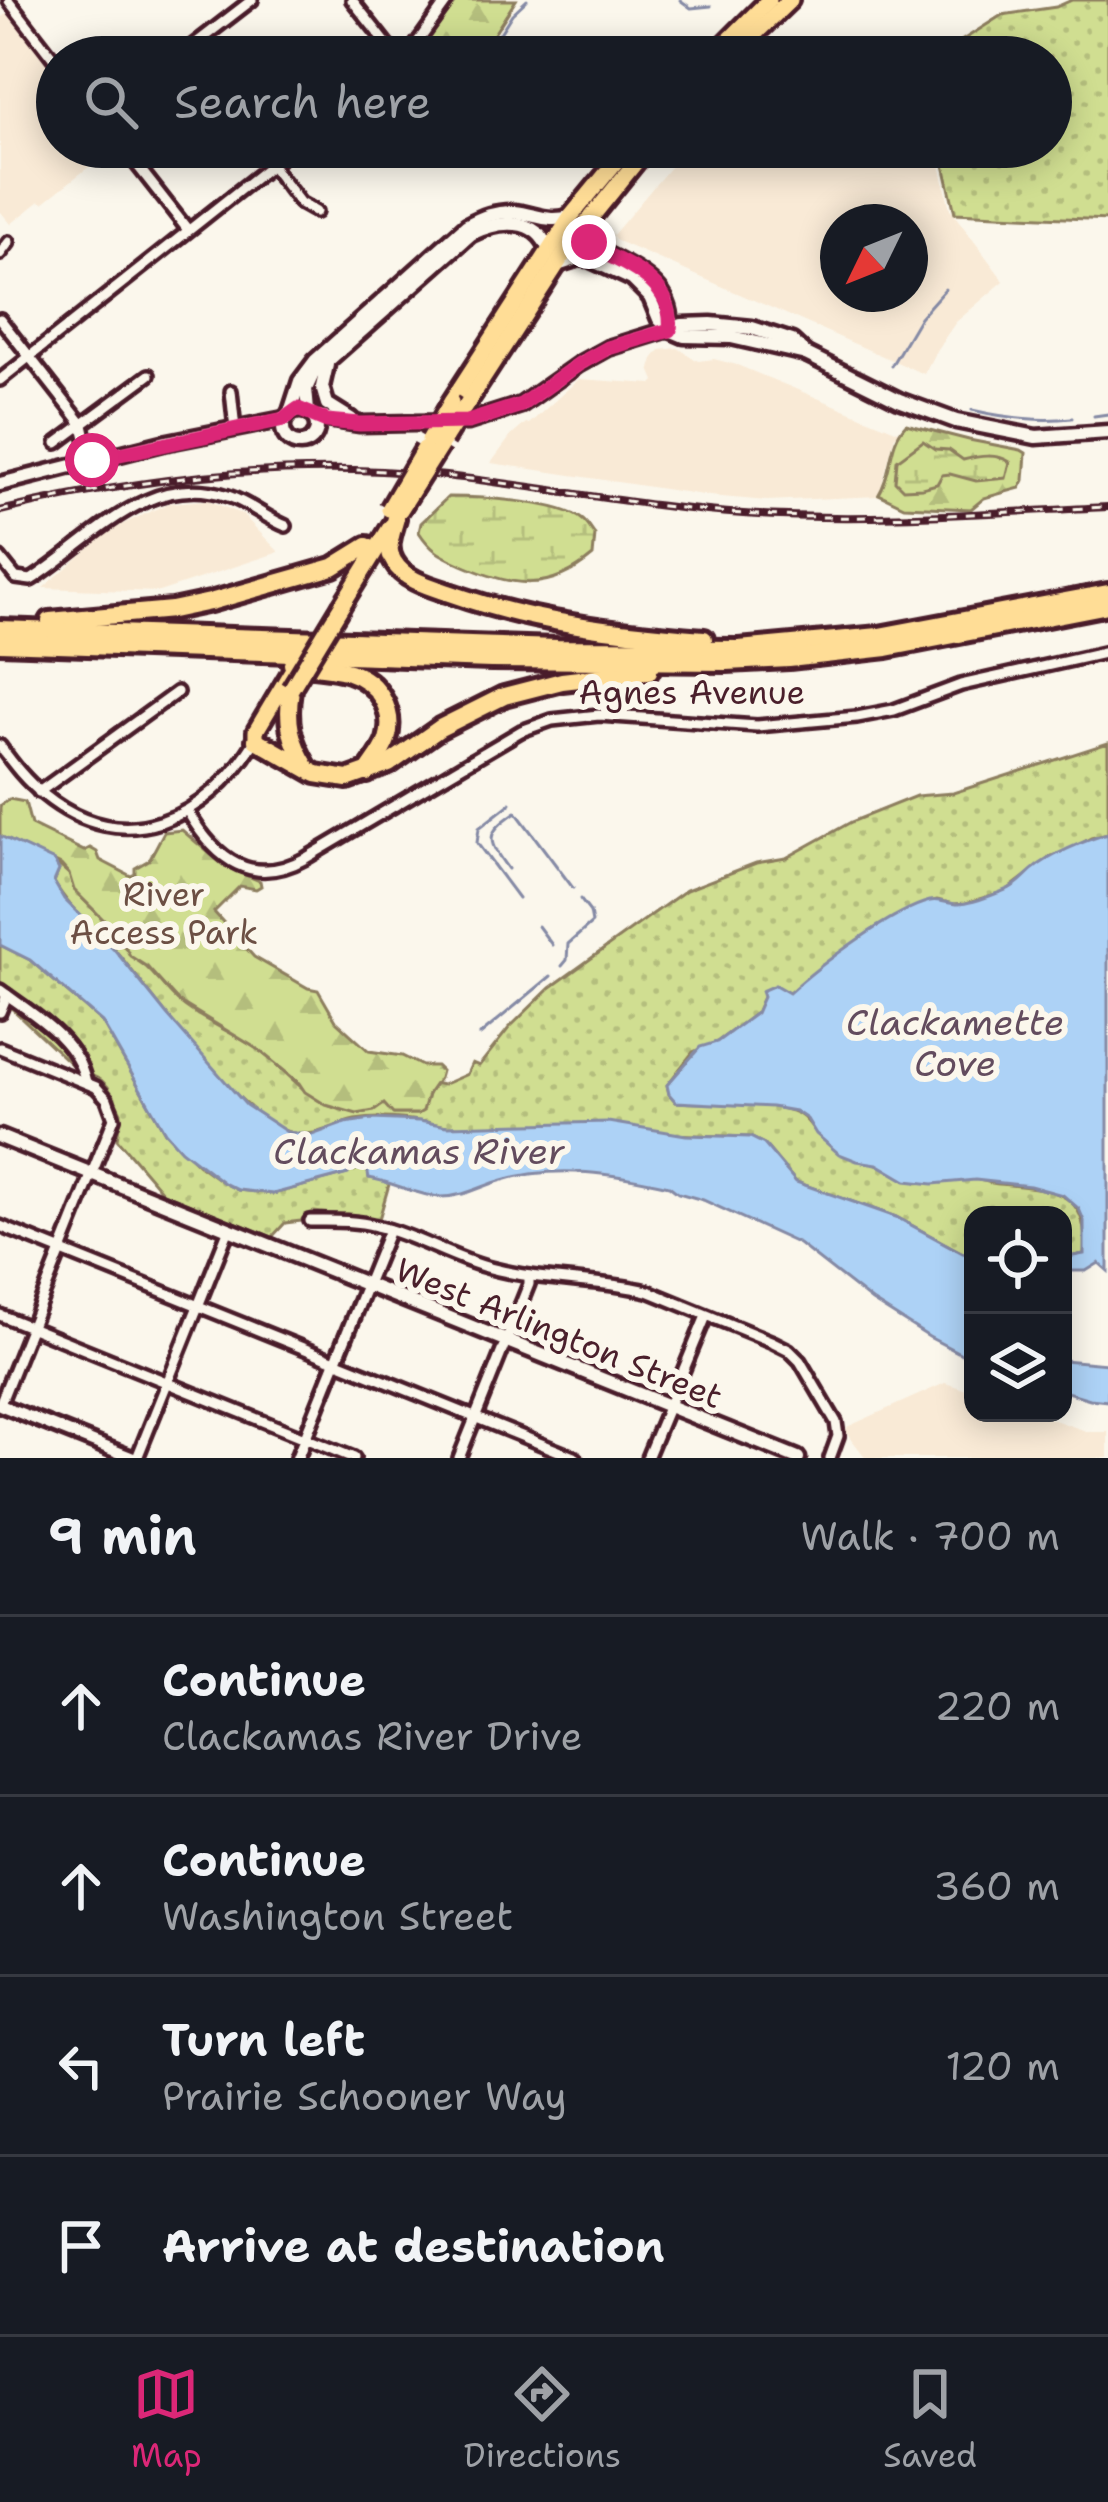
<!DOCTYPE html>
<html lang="en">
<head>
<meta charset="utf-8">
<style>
	body { margin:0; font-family:"Shantell Sans",sans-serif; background:#242831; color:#f1f3f6 }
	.controls { position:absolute; right:36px; bottom:36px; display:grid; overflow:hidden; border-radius:24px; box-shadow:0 6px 30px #0003 }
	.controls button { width:108px; height:108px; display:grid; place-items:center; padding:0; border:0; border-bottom:3px solid #363941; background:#171b24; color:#f1f3f6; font:60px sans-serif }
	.compass { position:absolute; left:820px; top:204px; width:108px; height:108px; border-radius:50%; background:#171b24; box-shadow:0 6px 30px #0003; rotate:227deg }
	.stop { position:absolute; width:36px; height:36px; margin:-27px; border:9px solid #db2777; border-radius:50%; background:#fff }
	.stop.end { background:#db2777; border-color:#fff; box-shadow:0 3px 12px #0008 }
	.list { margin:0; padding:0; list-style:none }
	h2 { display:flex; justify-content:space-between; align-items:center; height:156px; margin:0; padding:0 48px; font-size:51px }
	h2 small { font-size:39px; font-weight:400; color:#9ea1a6 }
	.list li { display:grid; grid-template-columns:78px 1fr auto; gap:36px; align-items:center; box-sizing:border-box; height:180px; padding:0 48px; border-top:3px solid #363941 }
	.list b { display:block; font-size:45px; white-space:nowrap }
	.list p { margin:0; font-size:39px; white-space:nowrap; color:#9ea1a6 }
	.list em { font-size:39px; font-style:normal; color:#9ea1a6 }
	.icon { flex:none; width:66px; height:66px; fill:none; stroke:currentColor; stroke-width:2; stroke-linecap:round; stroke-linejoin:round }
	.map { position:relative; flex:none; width:1108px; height:1458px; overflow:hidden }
	.search { position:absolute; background:#171b24; box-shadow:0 6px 30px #0003; left:36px; right:36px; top:36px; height:132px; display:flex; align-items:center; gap:30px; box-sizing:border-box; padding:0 42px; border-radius:66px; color:#9ea1a6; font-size:45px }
	.sheet { height:876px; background:#171b24 }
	nav { display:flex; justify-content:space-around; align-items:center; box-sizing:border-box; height:168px; border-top:3px solid #363941; background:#171b24; font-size:33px; color:#9ea1a6 }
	nav a { display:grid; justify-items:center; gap:6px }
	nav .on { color:#db2777 }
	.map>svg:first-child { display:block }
	.built { fill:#f9ead6; fill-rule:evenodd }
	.green { fill:url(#green-dots); stroke:#8d7e5e; stroke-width:3 }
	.forest { fill:url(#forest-firs); stroke:#8d7e5e; stroke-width:3 }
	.wetland { fill:url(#wetland-marsh); stroke:#8d7e5e; stroke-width:3 }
	.water { fill:#add2f6; stroke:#858aa5; stroke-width:3 }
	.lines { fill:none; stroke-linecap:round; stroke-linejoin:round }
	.stream { stroke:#858aa5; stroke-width:3 }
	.minor-casing { stroke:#4a1f2b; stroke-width:18 }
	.tertiary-casing { stroke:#4a1f2b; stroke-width:20 }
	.secondary-casing { stroke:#4a1f2b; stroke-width:21 }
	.trunk-casing { stroke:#4a1f2b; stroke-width:24 }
	.motorway-casing { stroke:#4a1f2b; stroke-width:26 }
	.minor { stroke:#fbf7ec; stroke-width:9 }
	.tertiary { stroke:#fbf7ec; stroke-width:10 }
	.secondary { stroke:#fbf7ec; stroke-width:12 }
	.trunk { stroke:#ffdd96; stroke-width:15 }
	.motorway { stroke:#ffdd96; stroke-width:16 }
	.rail-casing { stroke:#4a1f2b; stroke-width:8 }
	.rail { stroke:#fbf7ec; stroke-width:3; stroke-dasharray:9; stroke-linecap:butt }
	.trunk-bridge-casing { stroke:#4a1f2b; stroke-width:24; stroke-linecap:butt }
	.trunk-bridge { stroke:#ffdd96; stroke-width:15 }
	.route { stroke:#db2777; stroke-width:15 }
	.labels { text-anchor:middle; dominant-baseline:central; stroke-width:12; stroke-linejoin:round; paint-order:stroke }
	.street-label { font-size:33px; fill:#4a1f2b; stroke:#fbf7ec }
	.park-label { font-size:33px; fill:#6c4f44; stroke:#fbf7ec }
	.water-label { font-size:36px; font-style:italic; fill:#634c5e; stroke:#fbf7ec }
</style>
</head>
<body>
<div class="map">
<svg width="1108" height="1458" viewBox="0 0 1108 1458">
	<defs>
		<pattern id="green-dots" width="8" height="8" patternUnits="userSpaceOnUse" patternTransform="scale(3)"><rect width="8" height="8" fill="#d0de91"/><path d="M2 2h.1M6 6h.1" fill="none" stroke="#b4be7d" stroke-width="1.8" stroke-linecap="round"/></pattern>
		<pattern id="forest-firs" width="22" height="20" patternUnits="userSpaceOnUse" patternTransform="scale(3)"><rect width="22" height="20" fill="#d0de91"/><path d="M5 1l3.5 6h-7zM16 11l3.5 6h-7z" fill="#b4be7d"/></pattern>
		<pattern id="wetland-marsh" width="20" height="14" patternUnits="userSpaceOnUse" patternTransform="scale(3)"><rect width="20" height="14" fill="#d0de91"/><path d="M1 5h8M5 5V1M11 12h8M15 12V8" fill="none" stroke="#b4be7d"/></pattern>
	</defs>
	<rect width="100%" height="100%" fill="#fbf7ec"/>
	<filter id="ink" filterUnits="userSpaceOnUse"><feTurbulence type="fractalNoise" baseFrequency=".00833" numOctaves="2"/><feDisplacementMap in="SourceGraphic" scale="24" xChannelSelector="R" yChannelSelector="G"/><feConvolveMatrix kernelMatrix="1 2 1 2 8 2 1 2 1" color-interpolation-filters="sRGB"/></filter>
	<g filter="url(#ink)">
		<!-- built -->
		<g class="built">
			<polygon points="6,14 11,16 57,74 57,147 114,147 43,203 40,201 11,224 0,211 0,23 1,18"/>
			<path d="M687,147H936L950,209L1004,281L956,322L937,349L924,374L615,240L613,235ZM910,222V294H838V222Z"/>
			<polygon points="678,348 698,361 714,359 737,365 903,433 902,436 895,435 879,496 767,501 710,496 491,463 511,436 526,423 529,424 579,379 652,384 655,381 650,369 653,359 660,350"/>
			<polygon points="208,500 243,515 279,552 159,592 43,588 110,530 169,503"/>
			<polygon points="945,1383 973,1392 973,1413 1034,1413 1089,1432 1108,1432 1108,1458 866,1458 846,1432 847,1427"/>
		</g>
		<!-- green -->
		<g class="green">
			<polygon points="1072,0 1108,0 1108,220 955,213 940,147 1051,147 1051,57 936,57 1002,15 1056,7"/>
			<path d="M1108,743V834L1091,838L1062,854L1052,856L1006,891L966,903L954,904L937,900L925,903L877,927L789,993L763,997L756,1013L717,1042L693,1052L667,1085L669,1094L676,1102C713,1105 755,1100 792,1111C809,1116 812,1133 827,1142C845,1154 868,1160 889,1169C909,1190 945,1181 970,1179C979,1179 989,1183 999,1184C1050,1189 1091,1189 1084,1254L1063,1258V1215H973V1256L963,1253L896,1217L796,1182L764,1144L750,1137L447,1126C417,1120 385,1115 355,1120C333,1124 317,1138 293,1133C241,1122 152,993 115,950C94,927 69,909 54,882L59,870L54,861L69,874L79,895L108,924C116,939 130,954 144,965C156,975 165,989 176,999C199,1020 232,1031 257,1049C282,1066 303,1095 330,1106C357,1116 359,1111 385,1104L394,1114H418L434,1083L442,1085L467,1074L472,1063L479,1066L509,1028L550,988L686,890L756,863L786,858L851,822L916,796L953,793Z"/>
			<polygon points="0,945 30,960 102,1022 165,1132 199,1165 224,1183 238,1190 273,1194 347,1174 348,1170 368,1168 369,1178 390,1181 379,1219 314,1212 305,1215 301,1221 285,1223 272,1237 163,1193 117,1139 121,1112 108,1087 101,1080 74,1067 8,1005 0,1001"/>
		</g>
		<!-- forest -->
		<g class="forest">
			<polygon points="454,0 516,0 479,57 414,57"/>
			<path d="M906,424L969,440L1021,450L1026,453L1024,480L1020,488L984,498L971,509L904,506L879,494C893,471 888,443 906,424Z"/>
			<polygon points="9,799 25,802 31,825 84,851 90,848 97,852 100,860 131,876 135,874 135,868 149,860 164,832 182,830 224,866 260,881 261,886 256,889 240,886 214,912 254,957 308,988 318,990 336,1021 369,1051 402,1056 422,1066 436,1066 441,1071 439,1078 428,1094 423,1111 418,1114 393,1114 384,1104 374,1111 357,1114 326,1105 305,1092 299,1083 259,1050 178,1001 147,967 130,956 123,942 112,934 108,924 74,890 69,874 61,865 0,836 0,806"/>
		</g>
		<!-- wetland -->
		<g class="wetland">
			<path d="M923,441L935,449L949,450L963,460C979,456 996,453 1010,462L1006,478L976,481L950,474L942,475L937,484L922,488L903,489L895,481L897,460Z"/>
			<path d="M448,497C477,497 561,501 583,520C588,524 591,530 595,535L593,556C549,593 512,587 462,565C441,555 432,552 419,532L421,523Z"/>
		</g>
		<!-- water -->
		<g class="water">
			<path d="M1108,834V1271L1099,1263L1086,1271H1063V1258L1084,1254V1221L1079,1209L1063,1195L1030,1186L975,1180L933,1184L906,1181L877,1164L857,1161L839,1154L816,1134L807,1119L795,1111L772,1107L676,1102L669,1094L667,1085L700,1047L717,1042L756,1013L763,997L761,991L775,985L789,993C818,966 893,910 930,901C940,899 948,904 958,904C972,904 990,896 1003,891C1016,887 1023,878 1032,870C1048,856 1087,839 1108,834Z"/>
			<path d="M0,836L54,861L59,870L54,882L64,899L114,949L167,1015L246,1105L287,1132L312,1135L345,1123L372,1119L419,1121L447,1126L608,1122L686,1135L750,1137L764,1144L796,1182L896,1217L963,1253L973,1256V1360L929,1337L872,1301L799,1244L703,1200L678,1193L669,1186C615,1174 558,1164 503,1180C481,1186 465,1197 441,1197C417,1196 393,1182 369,1178L367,1168L348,1170V1174L273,1194L238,1190L224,1183L181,1150L165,1132L102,1022L30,960L0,945Z"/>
			<polygon points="1063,1360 1108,1364 1108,1401 1090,1399 1063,1391"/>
		</g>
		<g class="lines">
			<!-- stream -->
			<g class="stream">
				<polyline points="680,0 691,8 711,6"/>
				<path d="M793,43C813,51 831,56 852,46"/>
				<polyline points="485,57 512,14 527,0"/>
				<polyline points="891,366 920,317 945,289"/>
				<path d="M972,410C1006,418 1037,422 1072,418"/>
				<polyline points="1094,416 1108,414"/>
				<polyline points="511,803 479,828 477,843 518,898"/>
				<path d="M508,869C487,840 484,834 516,812L573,888"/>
				<polyline points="538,926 552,945"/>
				<polyline points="562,966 567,960 568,944 592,923 590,912 580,899"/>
				<polyline points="480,1035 551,976"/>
			</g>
			<defs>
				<g id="minor">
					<polyline points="352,0 397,57"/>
					<polyline points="9,1 57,63"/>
					<polyline points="178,57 252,0"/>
					<polyline points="407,57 448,0"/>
					<polyline points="123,147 188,230"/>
					<polyline points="271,165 300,203 316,212"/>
					<polyline points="0,254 9,242"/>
					<polyline points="0,319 83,425 91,460"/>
					<polyline points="0,380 294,147"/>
					<polyline points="231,391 235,429"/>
					<polyline points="57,443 149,375"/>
					<path d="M0,558L16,578L31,580C91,542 148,469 228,496C249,503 266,518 286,526"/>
					<path d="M0,746C13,764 26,781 44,795C124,860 207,819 255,741"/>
					<polyline points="39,792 177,692"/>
					<path d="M188,812C216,860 252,888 306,858L521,731L552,720L599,715L757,726L857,717L894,710L961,685L1108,652"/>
					<path d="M0,990C34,1015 76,1038 86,1082"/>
					<polyline points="0,1012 7,995"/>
					<polyline points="0,1048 96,1087 107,1099 114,1118 0,1404"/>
					<path d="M310,1221C332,1221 355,1220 376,1226C415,1235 451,1258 490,1268C542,1282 596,1279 648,1291L773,1342L789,1350L800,1361L836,1422L838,1436L830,1458"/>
					<polyline points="0,1226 576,1458"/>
					<polyline points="367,1284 389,1230"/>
					<polyline points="0,1315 354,1458"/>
					<polyline points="137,1458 229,1229"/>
					<polyline points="459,1458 529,1284 529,1276"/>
					<polyline points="647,1458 706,1316"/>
				</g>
				<g id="tertiary">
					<polyline points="0,1405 133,1458"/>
					<polyline points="297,1458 367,1284"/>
				</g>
				<g id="secondary">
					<path d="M585,224L590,245C624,267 676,280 670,330"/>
					<polyline points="557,265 579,258 589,259 632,279 650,297 659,319 670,330 684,336 731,337 806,354"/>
					<polyline points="327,365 322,387 327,404 351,419"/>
					<circle cx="300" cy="427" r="17"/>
					<path d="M308,411L306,389L313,374L471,234C499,220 537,216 549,251"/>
					<path d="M290,412L300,381L315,361L467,225C482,217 496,211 514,212C535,214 550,224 571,216"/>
					<polyline points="315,417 360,424 468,422 521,405 579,364 608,348 682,325 711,324 752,328 792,341 806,354 899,400 956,421 1036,437 1108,432"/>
					<polyline points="0,484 163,443 284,419"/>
					<polyline points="0,1137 798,1458"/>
				</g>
				<g id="trunk">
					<polyline points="712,57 769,0"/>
					<polyline points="731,57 790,0"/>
					<polyline points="451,402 572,215 628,147"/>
					<polyline points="468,402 573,240 648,147"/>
					<polyline points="342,605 391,526"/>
					<polyline points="256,740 256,731 291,672"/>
				</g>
				<g id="motorway">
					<path d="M396,518C392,533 385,548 394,562C404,580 431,587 449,593C533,623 616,632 704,639"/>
					<polyline points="50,621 172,610 210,602 333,567 367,546"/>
					<polyline points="0,629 557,648 739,649 879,636 1108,593"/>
					<polyline points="0,643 491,660 727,662 789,659 887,648 1108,605"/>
					<path d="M292,664C311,666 331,667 349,672C378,681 396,711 387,740C383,752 374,762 367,773"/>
					<path d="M291,689C286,721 290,740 307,768"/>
					<polyline points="256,740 316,774 347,779 389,764 440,728 504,696 562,681 649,671"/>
				</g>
			</defs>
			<!-- minor casing -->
			<use href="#minor" class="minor-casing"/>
			<!-- tertiary casing -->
			<use href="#tertiary" class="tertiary-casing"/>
			<!-- secondary casing -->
			<use href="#secondary" class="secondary-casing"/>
			<!-- trunk casing -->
			<use href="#trunk" class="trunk-casing"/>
			<!-- motorway casing -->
			<use href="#motorway" class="motorway-casing"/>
			<!-- minor -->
			<use href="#minor" class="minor"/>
			<!-- tertiary -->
			<use href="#tertiary" class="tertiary"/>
			<!-- secondary -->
			<use href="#secondary" class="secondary"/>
			<!-- trunk -->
			<use href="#trunk" class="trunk"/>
			<!-- motorway -->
			<use href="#motorway" class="motorway"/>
			<defs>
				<path id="rail" d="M0,511C143,477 288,460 435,475C538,485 640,507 743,514C865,522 986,513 1108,507"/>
			</defs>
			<!-- rail casing -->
			<use href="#rail" class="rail-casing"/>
			<!-- rail -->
			<use href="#rail" class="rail"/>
			<defs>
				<g id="trunk-bridge">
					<polyline points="429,440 451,402"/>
					<polyline points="444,440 468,402"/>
					<polyline points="389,509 424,449"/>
					<polyline points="400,510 441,445"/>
					<polyline points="291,689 342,605"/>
				</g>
			</defs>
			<!-- trunk-bridge casing -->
			<use href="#trunk-bridge" class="trunk-bridge-casing"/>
			<!-- trunk-bridge -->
			<use href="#trunk-bridge" class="trunk-bridge"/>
		</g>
	</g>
	<g class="lines" filter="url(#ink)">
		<!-- route -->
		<path class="route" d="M92,460L284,419L298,409L327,421L360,424L468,422L521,405L579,364L608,348L670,330C675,283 629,266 594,248L589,242"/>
	</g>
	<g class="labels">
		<!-- street labels -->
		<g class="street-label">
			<text x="692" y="692">Agnes Avenue</text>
			<text transform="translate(559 1333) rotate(22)">West Arlington Street</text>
		</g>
		<!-- park labels -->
		<g class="park-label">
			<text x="164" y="894">River<tspan x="164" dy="38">Access Park</tspan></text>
		</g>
		<!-- water labels -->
		<g class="water-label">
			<text x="955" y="1022">Clackamette<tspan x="955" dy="41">Cove</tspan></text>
			<text x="419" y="1151">Clackamas River</text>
		</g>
	</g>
</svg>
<div class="controls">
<button><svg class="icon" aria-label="locate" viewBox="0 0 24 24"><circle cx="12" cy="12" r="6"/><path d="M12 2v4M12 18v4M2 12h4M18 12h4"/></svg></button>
<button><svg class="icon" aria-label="layers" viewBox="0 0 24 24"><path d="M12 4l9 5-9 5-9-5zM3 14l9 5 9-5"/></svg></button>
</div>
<svg class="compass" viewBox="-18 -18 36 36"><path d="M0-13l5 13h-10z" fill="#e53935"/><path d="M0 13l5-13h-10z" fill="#9ea1a6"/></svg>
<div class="stop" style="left:92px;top:460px"></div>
<div class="stop end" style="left:589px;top:242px"></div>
<div class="search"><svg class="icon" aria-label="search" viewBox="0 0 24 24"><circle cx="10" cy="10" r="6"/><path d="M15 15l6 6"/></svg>Search here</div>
</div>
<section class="sheet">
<h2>9 min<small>Walk · 700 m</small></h2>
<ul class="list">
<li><svg class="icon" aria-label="ahead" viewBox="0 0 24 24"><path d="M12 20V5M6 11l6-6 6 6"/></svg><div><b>Continue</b><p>Clackamas River Drive</p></div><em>220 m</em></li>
<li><svg class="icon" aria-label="ahead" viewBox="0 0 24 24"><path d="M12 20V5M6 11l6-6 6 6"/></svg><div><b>Continue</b><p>Washington Street</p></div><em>360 m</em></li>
<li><svg class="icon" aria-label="left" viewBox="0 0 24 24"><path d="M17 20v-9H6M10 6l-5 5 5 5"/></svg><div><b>Turn left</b><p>Prairie Schooner Way</p></div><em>120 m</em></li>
<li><svg class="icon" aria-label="arrive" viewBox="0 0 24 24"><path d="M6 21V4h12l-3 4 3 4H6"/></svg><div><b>Arrive at destination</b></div></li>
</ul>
</section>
<nav>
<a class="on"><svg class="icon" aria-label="map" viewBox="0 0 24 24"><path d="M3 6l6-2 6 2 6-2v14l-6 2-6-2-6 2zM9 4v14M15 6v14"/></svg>Map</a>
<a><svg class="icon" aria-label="directions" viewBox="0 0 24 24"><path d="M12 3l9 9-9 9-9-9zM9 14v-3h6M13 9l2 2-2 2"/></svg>Directions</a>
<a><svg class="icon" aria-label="saved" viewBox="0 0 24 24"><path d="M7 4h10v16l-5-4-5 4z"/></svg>Saved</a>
</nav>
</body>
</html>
